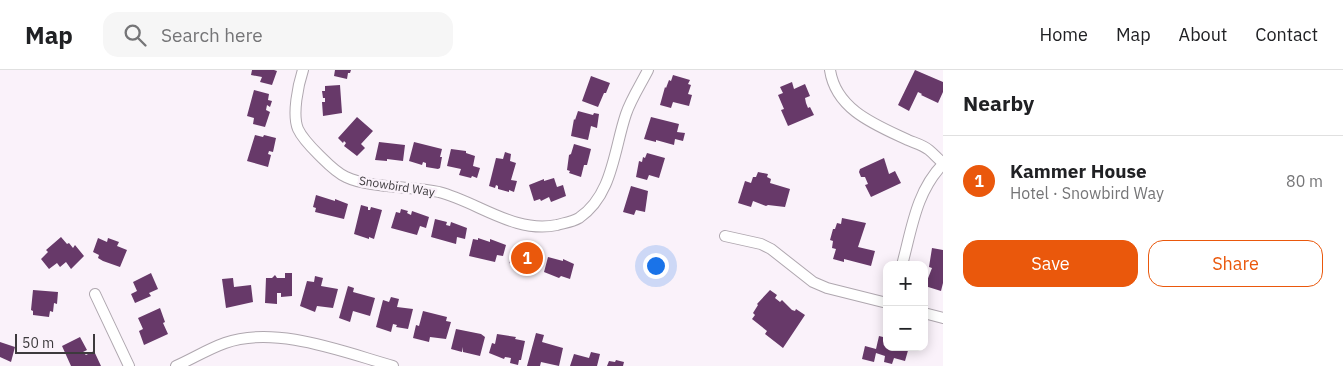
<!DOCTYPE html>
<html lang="en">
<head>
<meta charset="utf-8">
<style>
	body { margin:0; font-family:"IBM Plex Sans",sans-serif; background:#f6f6f6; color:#202124 }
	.controls { position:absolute; right:15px; bottom:15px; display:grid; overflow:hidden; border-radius:10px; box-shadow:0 2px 12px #0003 }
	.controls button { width:45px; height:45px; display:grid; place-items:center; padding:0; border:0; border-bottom:1px solid #e0e0e0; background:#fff; color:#202124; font:25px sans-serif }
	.scale { position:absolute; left:15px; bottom:12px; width:80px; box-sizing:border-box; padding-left:5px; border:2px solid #3d3a3d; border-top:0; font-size:14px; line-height:18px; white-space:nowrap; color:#3d3a3d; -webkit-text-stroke:4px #faf2fa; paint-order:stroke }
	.you { position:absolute; left:655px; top:195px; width:18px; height:18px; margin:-12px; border:4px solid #fff; border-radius:50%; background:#1a73e8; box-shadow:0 0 0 8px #1a73e833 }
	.badge { display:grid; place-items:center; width:32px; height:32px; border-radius:50%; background:#ea580c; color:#fff; font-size:16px; font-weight:700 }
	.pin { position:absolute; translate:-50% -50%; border:2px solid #fff; box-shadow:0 1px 5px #0006 }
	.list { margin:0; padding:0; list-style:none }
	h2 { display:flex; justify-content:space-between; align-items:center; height:65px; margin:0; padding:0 20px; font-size:21px }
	h2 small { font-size:16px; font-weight:400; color:#757577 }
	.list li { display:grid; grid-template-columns:32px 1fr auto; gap:15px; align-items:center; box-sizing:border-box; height:90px; padding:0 20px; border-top:1px solid #e0e0e0 }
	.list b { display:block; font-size:19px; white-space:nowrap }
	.list p { margin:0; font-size:16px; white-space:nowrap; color:#757577 }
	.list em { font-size:16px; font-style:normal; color:#757577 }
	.actions { display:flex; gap:10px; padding:15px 20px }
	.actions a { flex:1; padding:11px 0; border:1px solid #ea580c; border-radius:15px; text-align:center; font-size:18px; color:#ea580c }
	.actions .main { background:#ea580c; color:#fff }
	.icon { flex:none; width:28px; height:28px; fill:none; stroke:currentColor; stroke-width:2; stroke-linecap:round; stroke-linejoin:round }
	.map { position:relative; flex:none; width:943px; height:296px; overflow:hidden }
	header { display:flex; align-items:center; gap:30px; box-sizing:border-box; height:70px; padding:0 25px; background:#fff; border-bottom:1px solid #e0e0e0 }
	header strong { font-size:24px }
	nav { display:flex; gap:28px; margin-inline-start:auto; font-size:18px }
	.search { width:350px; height:45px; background:#f6f6f6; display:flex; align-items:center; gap:12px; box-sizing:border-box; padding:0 18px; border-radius:15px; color:#757577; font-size:19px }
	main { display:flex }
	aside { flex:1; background:#fff }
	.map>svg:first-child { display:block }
	.building { fill:#673969 }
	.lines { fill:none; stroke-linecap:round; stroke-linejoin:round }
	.street-casing { stroke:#afa7af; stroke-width:12 }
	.street { stroke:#fff; stroke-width:10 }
	.labels { text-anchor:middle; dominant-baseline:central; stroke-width:5; stroke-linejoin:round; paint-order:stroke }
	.street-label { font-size:12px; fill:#3d3a3d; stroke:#faf2fa }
</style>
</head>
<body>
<header>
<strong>Map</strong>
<div class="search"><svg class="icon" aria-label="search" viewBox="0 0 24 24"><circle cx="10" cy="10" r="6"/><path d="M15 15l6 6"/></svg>Search here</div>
<nav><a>Home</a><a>Map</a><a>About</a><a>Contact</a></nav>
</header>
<main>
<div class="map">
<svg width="943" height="296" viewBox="0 0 943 296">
	<rect width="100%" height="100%" fill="#faf2fa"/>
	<!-- building -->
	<g class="building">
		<polygon points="252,0 274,0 277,1 272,15 260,12 262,7 251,5"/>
		<polygon points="335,0 351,0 350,3 348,3 347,9 334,6"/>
		<polygon points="915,0 943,12 943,22 938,33 921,25 922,24 918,22 909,41 898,35"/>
		<polygon points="673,5 690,10 688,14 691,15 688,24 692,25 689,36 673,32 671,38 660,35 665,17 666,18 669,10 671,11"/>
		<polygon points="591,6 610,13 606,23 604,23 598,37 582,31"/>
		<polygon points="792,12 794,19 805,14 810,26 805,28 806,33 808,38 810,37 814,45 788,56 781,40 784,39 778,25 783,23 780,17"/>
		<polygon points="340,15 342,43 323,46 322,32 325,32 325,28 323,28 322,21 325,21 325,16"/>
		<polygon points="254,20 269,24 268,30 272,31 270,37 267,35 266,40 270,42 265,57 253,54 254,48 247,46"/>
		<polygon points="578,41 593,45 594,43 599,44 597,58 591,56 588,70 571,66 574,49 575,50"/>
		<polygon points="357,47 373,61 361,74 365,78 357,86 344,76 346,73 344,71 343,73 338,68"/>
		<polygon points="651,47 679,54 677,62 685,63 683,71 675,69 674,75 656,70 656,72 644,69"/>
		<polygon points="255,65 263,67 264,65 276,68 273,82 269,81 268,84 271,85 268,97 247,91"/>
		<polygon points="379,72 405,75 403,91 387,89 387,91 375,90"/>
		<polygon points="414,72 442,79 440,87 442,87 440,98 438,99 426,97 426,93 423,92 422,95 409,91"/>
		<polygon points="574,74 591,79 587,95 584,95 581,107 569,103 570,101 567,100 569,85 571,84"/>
		<polygon points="451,79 466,81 466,83 475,86 473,96 480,98 477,108 472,106 471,108 459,105 461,99 447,96"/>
		<polygon points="505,82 511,84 510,91 516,93 511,110 517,111 514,122 509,120 509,122 498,119 498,116 496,115 495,118 489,116 496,88 503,89"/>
		<polygon points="647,83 665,88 659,108 649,105 647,110 636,107 639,91 642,92 643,87 645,88"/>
		<polygon points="884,88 889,104 895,101 901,113 871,127 865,115 868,114 865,107 861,107 859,102 860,99"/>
		<polygon points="758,102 768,104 767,107 771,109 770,113 790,119 785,137 768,135 766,136 753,131 751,137 738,133 745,111 751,113 753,107 756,107"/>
		<polygon points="554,108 557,117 563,115 566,126 551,132 549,127 541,131 540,129 534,131 529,115 544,109 544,111"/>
		<polygon points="631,116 648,121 645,142 636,140 634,145 623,142"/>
		<polygon points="316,125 335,131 335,129 348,134 344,149 315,142 316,138 313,137"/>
		<polygon points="361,135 368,137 368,140 370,140 371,137 382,140 374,169 369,167 369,169 354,164"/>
		<polygon points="401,139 408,141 407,143 411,145 412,141 429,147 426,158 420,156 417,165 391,158 396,142 400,143"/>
		<polygon points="842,148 866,153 858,177 875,181 871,196 844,189 844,192 833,189 836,179 832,178 833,171 830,170 833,159 835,159 837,153 841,154"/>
		<polygon points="435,149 447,152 446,155 450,156 451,152 467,158 465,169 457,167 456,174 431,167"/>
		<polygon points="61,167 67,174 69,173 73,178 75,175 84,186 71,199 66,192 60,197 57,193 49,199 41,189 48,182 46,180"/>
		<polygon points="98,168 107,172 108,168 119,172 117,176 127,180 120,197 103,191 98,188 99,185 93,182"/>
		<polygon points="478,168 490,172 490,169 506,175 503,186 497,185 495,192 469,186 473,169 478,170"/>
		<polygon points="513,177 540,182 535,200 509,193"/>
		<polygon points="932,178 943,180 943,213 941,221 925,216 932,198 929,197"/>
		<polygon points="548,187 563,191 563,189 574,194 570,209 561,206 559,208 544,202"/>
		<polygon points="151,203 158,219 149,223 151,226 135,233 131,224 137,221 133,212"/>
		<polygon points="285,203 292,203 292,226 281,227 281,223 277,223 277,234 265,233 266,208 272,208 275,205 277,208 285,208"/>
		<polygon points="315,206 323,208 321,216 338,219 333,238 317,236 315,242 300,236 307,211 314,212"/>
		<polygon points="233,208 234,217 251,215 253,232 226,238 222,209"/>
		<polygon points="348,216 354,218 353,222 375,228 370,246 353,241 350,252 339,248"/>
		<polygon points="33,220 58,222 57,234 54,233 53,242 50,241 49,247 33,245 33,241 31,240"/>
		<polygon points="770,220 777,225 775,228 780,232 782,230 792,240 795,241 796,239 805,245 783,278 765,264 767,261 752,249 755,245 753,243 758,235 757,234"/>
		<polygon points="391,227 399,229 397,237 413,239 408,259 396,257 397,255 393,254 391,262 376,257 383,230 389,232"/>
		<polygon points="160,238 165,252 163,253 168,264 144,275 139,261 143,259 138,248"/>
		<polygon points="423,241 447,247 446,251 451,252 446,269 430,267 429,272 413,268 416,255 419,256"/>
		<polygon points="456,259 481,264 485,267 480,286 463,282 463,277 462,282 451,279"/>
		<polygon points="536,263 544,265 542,272 563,278 559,296 541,292 540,296 527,296"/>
		<polygon points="497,264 516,267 515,269 525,271 521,290 519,290 518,295 510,293 511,288 505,287 504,289 489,283 492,273 495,274"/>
		<polygon points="879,266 887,268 887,277 909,277 905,291 894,288 892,294 884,292 885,286 876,283 874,292 862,289 865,276 876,279"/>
		<polygon points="80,267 87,280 83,282 86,285 94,281 101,296 71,296 62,276"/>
		<polygon points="0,272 15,277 11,292 0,287"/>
		<polygon points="591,282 600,284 597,296 570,296 574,284 589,288"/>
		<polygon points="616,290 624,292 623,296 607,296 609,291 615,292"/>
	</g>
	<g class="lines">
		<defs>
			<g id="street">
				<path d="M303,0C298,15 292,45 298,59C303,70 314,80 322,88C329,95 337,103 346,107C369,118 411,116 439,122C478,132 515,164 557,155C564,153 572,152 579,148C613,125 614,79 626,44C631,29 641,14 648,0"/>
				<path d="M830,0C836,40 876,55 908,70C915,73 923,75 929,80C934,84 938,89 943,93"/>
				<polyline points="725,166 761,174 771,179 813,212 827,218 887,233"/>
				<path d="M902,195C912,158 916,122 943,94"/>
				<polyline points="95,224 129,296"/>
				<polyline points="924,243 943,248"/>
				<path d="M176,296C192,289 208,279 225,273C276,255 343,282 393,296"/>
			</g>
		</defs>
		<!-- street casing -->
		<use href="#street" class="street-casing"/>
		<!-- street -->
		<use href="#street" class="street"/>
	</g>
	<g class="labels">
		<!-- street labels -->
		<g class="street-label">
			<text transform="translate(397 116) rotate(9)">Snowbird Way</text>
		</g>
	</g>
</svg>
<div class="controls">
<button>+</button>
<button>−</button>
</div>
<div class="scale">50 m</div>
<div class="you"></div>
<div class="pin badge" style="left:527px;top:188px">1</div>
</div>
<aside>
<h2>Nearby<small></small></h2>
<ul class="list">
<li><span class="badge">1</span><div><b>Kammer House</b><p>Hotel · Snowbird Way</p></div><em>80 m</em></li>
</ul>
<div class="actions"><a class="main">Save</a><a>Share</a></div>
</aside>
</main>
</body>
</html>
